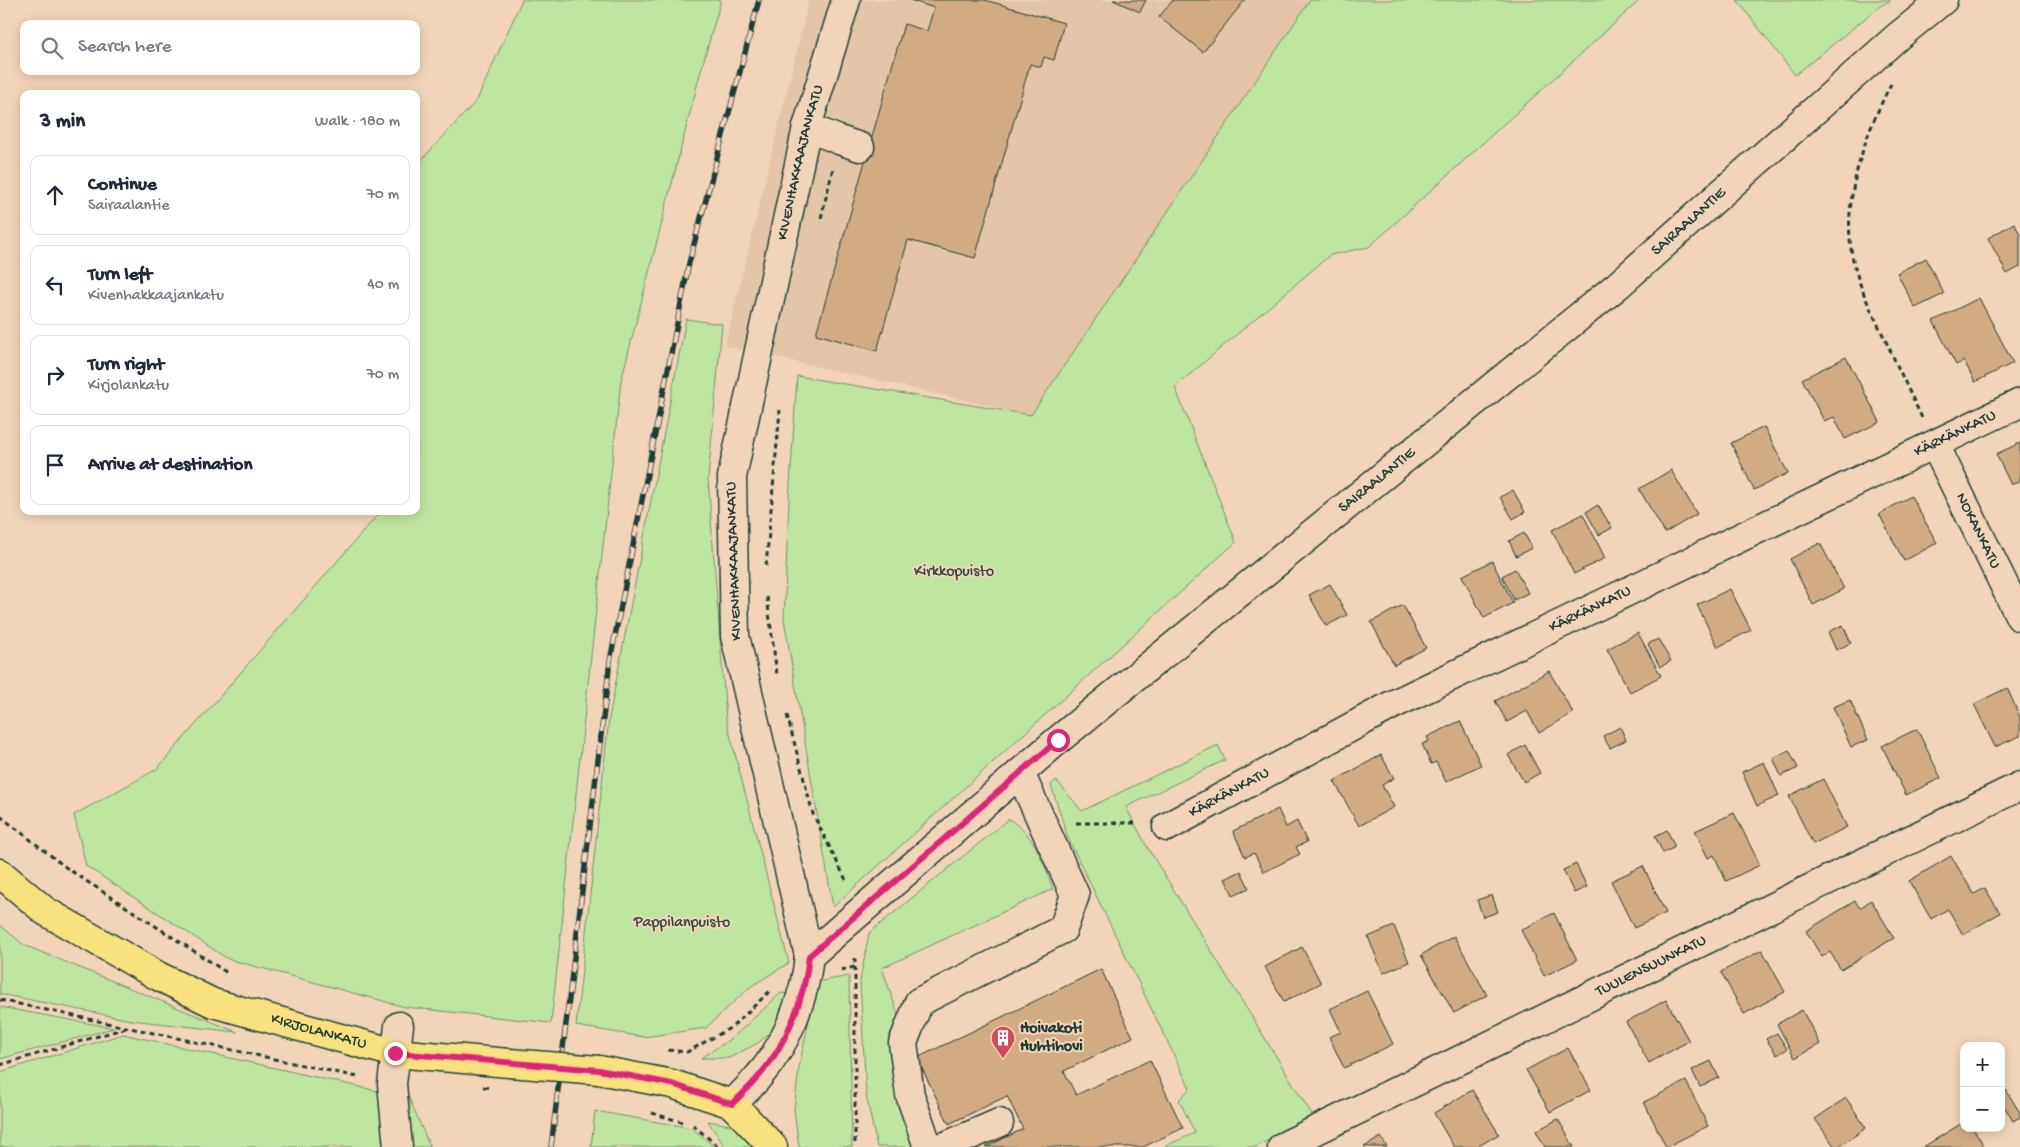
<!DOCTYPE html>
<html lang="en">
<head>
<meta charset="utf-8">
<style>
	body { margin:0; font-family:"Gochi Hand",sans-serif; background:#f6f6f7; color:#1f2937 }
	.controls { position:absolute; right:15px; bottom:15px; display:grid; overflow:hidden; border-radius:10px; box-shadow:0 2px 12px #0003 }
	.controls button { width:45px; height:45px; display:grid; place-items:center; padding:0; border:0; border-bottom:1px solid #e0e1e3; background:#fff; color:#1f2937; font:25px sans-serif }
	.stop { position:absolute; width:15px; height:15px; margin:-11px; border:4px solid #db2777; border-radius:50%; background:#fff }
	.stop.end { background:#db2777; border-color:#fff; box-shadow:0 1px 5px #0008 }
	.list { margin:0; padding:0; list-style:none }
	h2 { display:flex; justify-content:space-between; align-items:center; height:65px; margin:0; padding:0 20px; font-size:21px }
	h2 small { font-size:16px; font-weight:400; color:#747a83 }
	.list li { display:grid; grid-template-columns:32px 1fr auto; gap:15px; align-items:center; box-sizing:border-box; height:80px; margin:0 10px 10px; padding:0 10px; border:1px solid #e0e1e3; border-radius:10px }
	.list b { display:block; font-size:19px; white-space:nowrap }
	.list p { margin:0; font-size:16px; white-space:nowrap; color:#747a83 }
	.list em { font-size:16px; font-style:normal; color:#747a83 }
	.icon { flex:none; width:28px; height:28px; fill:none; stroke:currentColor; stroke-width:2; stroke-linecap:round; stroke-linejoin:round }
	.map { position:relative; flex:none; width:2020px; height:1147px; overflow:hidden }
	.search { position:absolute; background:#fff; box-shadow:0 2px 12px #0003; left:20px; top:20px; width:400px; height:55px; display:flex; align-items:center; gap:12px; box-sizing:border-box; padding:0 18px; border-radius:10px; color:#747a83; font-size:19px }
	.panel { position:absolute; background:#fff; box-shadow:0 2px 12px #0003; left:20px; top:90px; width:400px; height:425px; border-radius:10px }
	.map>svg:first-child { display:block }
	.built { fill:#e4c5a7 }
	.green { fill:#bfe6a1; stroke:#6f926a }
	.building { fill:#d2ab83; stroke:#1f3d34 }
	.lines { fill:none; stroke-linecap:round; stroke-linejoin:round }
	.minor-casing { stroke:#1f3d34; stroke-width:31 }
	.major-casing { stroke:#1f3d34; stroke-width:31 }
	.path { stroke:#1f3d34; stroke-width:3; stroke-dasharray:5 4; stroke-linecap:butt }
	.minor { stroke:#f2d5b9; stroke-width:28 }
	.major { stroke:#fae180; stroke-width:28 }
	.rail-casing { stroke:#1f3d34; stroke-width:5.5 }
	.rail { stroke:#f2d5b9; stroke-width:4; stroke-dasharray:11; stroke-linecap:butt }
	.major-bridge-casing { stroke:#1f3d34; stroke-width:31; stroke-linecap:butt }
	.path-bridge { stroke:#1f3d34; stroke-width:3; stroke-dasharray:5 4; stroke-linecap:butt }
	.major-bridge { stroke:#fae180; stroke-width:28 }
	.route { stroke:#db2777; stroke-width:6 }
	.labels { text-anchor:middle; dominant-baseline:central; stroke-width:4; stroke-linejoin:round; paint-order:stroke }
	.street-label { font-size:16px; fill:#1f3d34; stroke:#f2d5b9 }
	.park-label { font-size:16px; fill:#2f4e3f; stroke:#f2d5b9 }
	.poi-label { font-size:16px; font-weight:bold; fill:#1f3d34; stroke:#f2d5b9; text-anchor:start }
</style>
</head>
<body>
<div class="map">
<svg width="2020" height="1147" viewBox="0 0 2020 1147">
	<rect width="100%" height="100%" fill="#f2d5b9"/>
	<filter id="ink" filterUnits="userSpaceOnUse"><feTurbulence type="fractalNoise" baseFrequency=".02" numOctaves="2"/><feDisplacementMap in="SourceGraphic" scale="10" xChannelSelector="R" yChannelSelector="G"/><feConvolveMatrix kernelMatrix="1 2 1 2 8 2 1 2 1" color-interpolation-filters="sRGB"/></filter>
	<g filter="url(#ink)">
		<!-- built -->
		<polygon class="built" points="809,0 1310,0 1031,415 725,346"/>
		<!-- green -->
		<g class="green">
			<polygon points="522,0 721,0 700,74 621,381 551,1023 405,1007 228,959 86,866 74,815 157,769 381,511 416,511 416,166 477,100"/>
			<polygon points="1310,0 1640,0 1369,247 1330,255 1175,387 1236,542 833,907 784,619 789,500 797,376 1031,415"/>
			<polygon points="1737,0 1891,0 1880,6 1795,75"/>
			<polygon points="686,319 722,324 708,479 726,719 789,963 750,987 706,1028 644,1037 576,1026 609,718"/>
			<polygon points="1218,745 1225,760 1126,807 1146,845 1314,1118 1255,1147 1163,1147 1195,1133 1179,1100 1190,1088 1068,838 1051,785 1056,780 1082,811"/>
			<path d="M1009,819C1037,838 1042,859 1053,889L882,968L902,1026L924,1147H877L866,1095L860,981L869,933Z"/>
			<polygon points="0,925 24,945 237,1032 131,1020 0,994"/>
			<polygon points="849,976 852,1147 799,1147 794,1110 799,1067 817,982"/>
			<polygon points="781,993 788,994 779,1025 758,1043 729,1058 701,1058 732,1038"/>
			<polygon points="0,1007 114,1028 0,1059"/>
			<polygon points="123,1034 409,1098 430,1147 0,1147 0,1072"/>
			<polygon points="595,1111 692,1128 715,1147 591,1147"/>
			<polygon points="708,1121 740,1127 761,1147 725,1147"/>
		</g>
		<!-- building -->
		<g class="building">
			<polygon points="910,0 985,0 1064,23 1054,60 1044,57 1041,67 1030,64 975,258 908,240 877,351 816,334 904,24 927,31 934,8"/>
			<polygon points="1113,0 1146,0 1140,12"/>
			<polygon points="1173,0 1245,0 1203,52 1159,17"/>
			<polygon points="2014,223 2020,234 2020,267 2007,274 1988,238"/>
			<polygon points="1926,258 1944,294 1915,308 1897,273"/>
			<polygon points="1979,298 2013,363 1975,382 1964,361 1956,365 1933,321"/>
			<polygon points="1846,357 1880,422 1845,439 1834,417 1824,421 1802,379"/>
			<polygon points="1764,427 1788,473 1754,490 1731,443"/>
			<polygon points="2020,443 2020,481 2011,485 1996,454"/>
			<polygon points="1671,470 1697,514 1665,533 1639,489"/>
			<polygon points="1513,490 1525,512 1513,519 1500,497"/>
			<polygon points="1911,496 1937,543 1904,561 1879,514"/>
			<polygon points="1598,505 1612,528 1599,535 1586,512"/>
			<polygon points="1583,514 1605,558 1574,574 1552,530"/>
			<polygon points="1524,533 1532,548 1516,556 1509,541"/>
			<polygon points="1820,543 1844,589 1813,605 1790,559"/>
			<polygon points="1492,561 1513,603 1484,618 1462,576"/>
			<polygon points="1515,569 1528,593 1514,600 1502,576"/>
			<polygon points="1330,584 1347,615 1326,626 1309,595"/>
			<polygon points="1730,589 1751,630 1718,647 1697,605"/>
			<polygon points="1403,605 1426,648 1394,665 1371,622"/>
			<polygon points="1843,625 1851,643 1836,650 1828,632"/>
			<polygon points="1638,633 1661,676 1630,692 1607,649"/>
			<polygon points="1658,639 1671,661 1660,667 1648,644"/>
			<polygon points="1549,671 1573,713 1539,733 1527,711 1507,722 1495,701"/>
			<polygon points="2007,688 2020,717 2020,736 1995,747 1974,704"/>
			<polygon points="1850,700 1868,740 1851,747 1833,707"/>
			<polygon points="1460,721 1481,765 1446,782 1436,762 1431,764 1422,744 1429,741 1427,737"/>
			<polygon points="1620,727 1626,740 1610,748 1603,736"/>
			<polygon points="1917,729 1941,778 1906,795 1882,746"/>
			<polygon points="1525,745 1540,773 1524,782 1508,755"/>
			<polygon points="1789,750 1798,768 1781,776 1773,758"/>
			<polygon points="1381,755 1394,778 1382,785 1394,807 1359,826 1334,781"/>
			<polygon points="1764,762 1779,796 1757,806 1742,772"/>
			<polygon points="1823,779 1847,827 1813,844 1789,796"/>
			<polygon points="1278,809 1286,827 1297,821 1307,842 1296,847 1300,854 1264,872 1254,853 1245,857 1233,831"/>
			<polygon points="1734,813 1760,865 1726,881 1714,855 1708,858 1695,831"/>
			<polygon points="1667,830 1675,847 1663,853 1655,836"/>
			<polygon points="1951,856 1974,894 1985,888 2000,913 1963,935 1948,909 1931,919 1909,881"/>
			<polygon points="1576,864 1587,887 1574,893 1563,870"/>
			<polygon points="1643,866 1666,913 1634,928 1611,881"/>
			<polygon points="1241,871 1249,888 1233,895 1225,879"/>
			<polygon points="1492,895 1498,912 1483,917 1477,900"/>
			<polygon points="1871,900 1894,938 1841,970 1830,952 1822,957 1806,931 1855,901 1860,908"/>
			<polygon points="1554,913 1577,960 1544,976 1521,930"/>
			<polygon points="1394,926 1409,962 1383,973 1368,937"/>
			<polygon points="1454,936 1487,995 1454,1013 1421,955"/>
			<polygon points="1302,947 1321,983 1284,1002 1265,967"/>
			<polygon points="1762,950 1785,992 1744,1014 1721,972"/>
			<polygon points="1101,969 1133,1037 1064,1071 1076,1095 1150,1060 1183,1128 1143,1147 986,1147 1023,1129 1007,1096 949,1124 917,1058"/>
			<polygon points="1367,991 1393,1044 1344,1068 1329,1037 1341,1032 1330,1009"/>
			<polygon points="1666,1000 1689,1041 1649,1063 1626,1022"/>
			<polygon points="1802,1010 1820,1044 1795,1058 1777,1024"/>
			<polygon points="1777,1033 1787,1049 1777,1055 1766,1039"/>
			<polygon points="1568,1048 1591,1090 1550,1112 1526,1070"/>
			<polygon points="1711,1061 1719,1078 1700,1087 1692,1070"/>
			<polygon points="1686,1081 1708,1126 1666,1147 1644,1102"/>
			<polygon points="1472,1090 1499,1134 1477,1147 1454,1147 1434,1113"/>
			<polygon points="2006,1090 2020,1113 2020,1117 2013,1121 2001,1101 2001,1093"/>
			<polygon points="1846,1098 1866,1128 1838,1147 1835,1147 1815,1119"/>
			<polygon points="1558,1119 1574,1147 1545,1147 1536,1131"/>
			<polygon points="1964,1122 1964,1128 1973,1128 1985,1147 1923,1147"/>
			<polygon points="1381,1137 1387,1147 1364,1147"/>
		</g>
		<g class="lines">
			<defs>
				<g id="minor">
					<polyline points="807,127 839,140 860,147"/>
					<path id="s1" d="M1935,445L2020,617"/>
					<path id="s2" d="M1167,827L1392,705L2020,403"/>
					<path id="s3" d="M809,956L1058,740L1617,286L1896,38L1943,0"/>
					<path id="s4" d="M732,1104C741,1095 751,1086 759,1076C787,1044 805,997 809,956L735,636L732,477L807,127L846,0"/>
					<polyline points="398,1147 392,1084 399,1026"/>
					<polyline points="928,1147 910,1095 903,1043 919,1002 1063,929 1075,895 1020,773"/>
					<polyline points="943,1147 999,1123"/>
					<path id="s5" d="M1282,1147L2020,786"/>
				</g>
				<g id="major">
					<path id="s6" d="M0,873L45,911L158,976L213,1003L395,1053L509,1063"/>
					<polyline points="599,1070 672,1084 732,1104 773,1147"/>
				</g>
			</defs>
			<!-- minor casing -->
			<use href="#minor" class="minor-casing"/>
			<!-- major casing -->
			<use href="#major" class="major-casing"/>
			<!-- path -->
			<g class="path">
				<path d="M1891,84C1864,136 1839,205 1854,264C1860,289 1872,312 1883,335C1896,363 1909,391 1922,418"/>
				<polyline points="821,218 833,168"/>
				<polyline points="766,566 780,410"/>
				<polyline points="767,597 777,675"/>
				<polyline points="787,715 813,814 847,882"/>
				<polyline points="0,816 68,869 229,974"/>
				<polyline points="1076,823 1137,823"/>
				<polyline points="855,958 855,1147"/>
				<polyline points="841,970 855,967"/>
				<polyline points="0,1000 358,1077"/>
				<polyline points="668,1050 687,1052 732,1027 771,990"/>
				<polyline points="0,1065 129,1027"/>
				<polyline points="652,1113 682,1122"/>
				<polyline points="693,1125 719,1147"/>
			</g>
			<!-- minor -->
			<use href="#minor" class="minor"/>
			<!-- major -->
			<use href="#major" class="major"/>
			<defs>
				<polyline id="rail" points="551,1147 610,661 689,263 759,0"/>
			</defs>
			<!-- rail casing -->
			<use href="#rail" class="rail-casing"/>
			<!-- rail -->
			<use href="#rail" class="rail"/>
			<defs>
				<polyline id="major-bridge" points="509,1063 599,1070"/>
			</defs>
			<!-- major-bridge casing -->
			<use href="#major-bridge" class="major-bridge-casing"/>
			<!-- path-bridge -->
			<polyline class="path-bridge" points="483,1087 491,1088"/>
			<!-- major-bridge -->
			<use href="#major-bridge" class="major-bridge"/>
		</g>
	</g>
	<g class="lines" filter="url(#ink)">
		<!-- route -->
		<path class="route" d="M395,1053L599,1070L672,1084L732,1104C741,1095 751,1086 759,1076C787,1044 805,997 809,956L1058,740"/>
	</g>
	<!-- icons -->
	<defs>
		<symbol id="building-pin" viewBox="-11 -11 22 30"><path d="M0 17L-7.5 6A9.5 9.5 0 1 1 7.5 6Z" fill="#d1495b" stroke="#f2d5b9"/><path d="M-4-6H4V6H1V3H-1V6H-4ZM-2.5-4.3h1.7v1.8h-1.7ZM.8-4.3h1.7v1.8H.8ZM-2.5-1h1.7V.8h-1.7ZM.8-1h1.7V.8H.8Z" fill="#fff"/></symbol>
	</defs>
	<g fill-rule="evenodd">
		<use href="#building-pin" x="989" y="1024" width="28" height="38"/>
	</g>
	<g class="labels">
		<!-- street labels -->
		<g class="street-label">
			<text stroke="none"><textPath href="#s4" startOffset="980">KIVENHAKKAAJANKATU</textPath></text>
			<text stroke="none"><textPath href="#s3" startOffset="1146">SAIRAALANTIE</textPath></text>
			<text stroke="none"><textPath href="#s2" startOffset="881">KÄRKÄNKATU</textPath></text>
			<text stroke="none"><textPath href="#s3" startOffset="741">SAIRAALANTIE</textPath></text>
			<text stroke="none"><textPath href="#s1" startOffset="96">NOKANKATU</textPath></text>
			<text transform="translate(735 561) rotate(-92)">KIVENHAKKAAJANKATU</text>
			<text stroke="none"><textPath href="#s2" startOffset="476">KÄRKÄNKATU</textPath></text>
			<text stroke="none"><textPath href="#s2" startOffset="71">KÄRKÄNKATU</textPath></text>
			<text stroke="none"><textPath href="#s5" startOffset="411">TUULENSUUNKATU</textPath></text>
			<text stroke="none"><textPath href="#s6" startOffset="360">KIRJOLANKATU</textPath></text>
		</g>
		<!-- park labels -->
		<g class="park-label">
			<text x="954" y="572">Kirkkopuisto</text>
			<text x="682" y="923">Pappilanpuisto</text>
		</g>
		<!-- poi labels -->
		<g class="poi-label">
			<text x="1020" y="1029">Hoivakoti<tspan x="1020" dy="18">Huhtihovi</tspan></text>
		</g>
	</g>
</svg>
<div class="controls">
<button>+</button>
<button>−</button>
</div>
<div class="stop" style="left:1058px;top:740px"></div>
<div class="stop end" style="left:395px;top:1053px"></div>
<div class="search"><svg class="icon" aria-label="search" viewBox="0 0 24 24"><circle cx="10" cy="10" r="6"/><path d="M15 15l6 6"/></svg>Search here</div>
<section class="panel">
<h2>3 min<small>Walk · 180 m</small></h2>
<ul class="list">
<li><svg class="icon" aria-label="ahead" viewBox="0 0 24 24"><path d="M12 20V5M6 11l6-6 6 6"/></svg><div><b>Continue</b><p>Sairaalantie</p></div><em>70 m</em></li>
<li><svg class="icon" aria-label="left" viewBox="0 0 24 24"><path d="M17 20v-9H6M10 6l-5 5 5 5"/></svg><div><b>Turn left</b><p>Kivenhakkaajankatu</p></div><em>40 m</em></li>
<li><svg class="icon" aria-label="right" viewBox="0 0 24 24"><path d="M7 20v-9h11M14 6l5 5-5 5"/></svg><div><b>Turn right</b><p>Kirjolankatu</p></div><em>70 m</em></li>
<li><svg class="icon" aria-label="arrive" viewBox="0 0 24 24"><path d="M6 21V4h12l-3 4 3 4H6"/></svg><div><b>Arrive at destination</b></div></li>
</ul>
</section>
</div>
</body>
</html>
